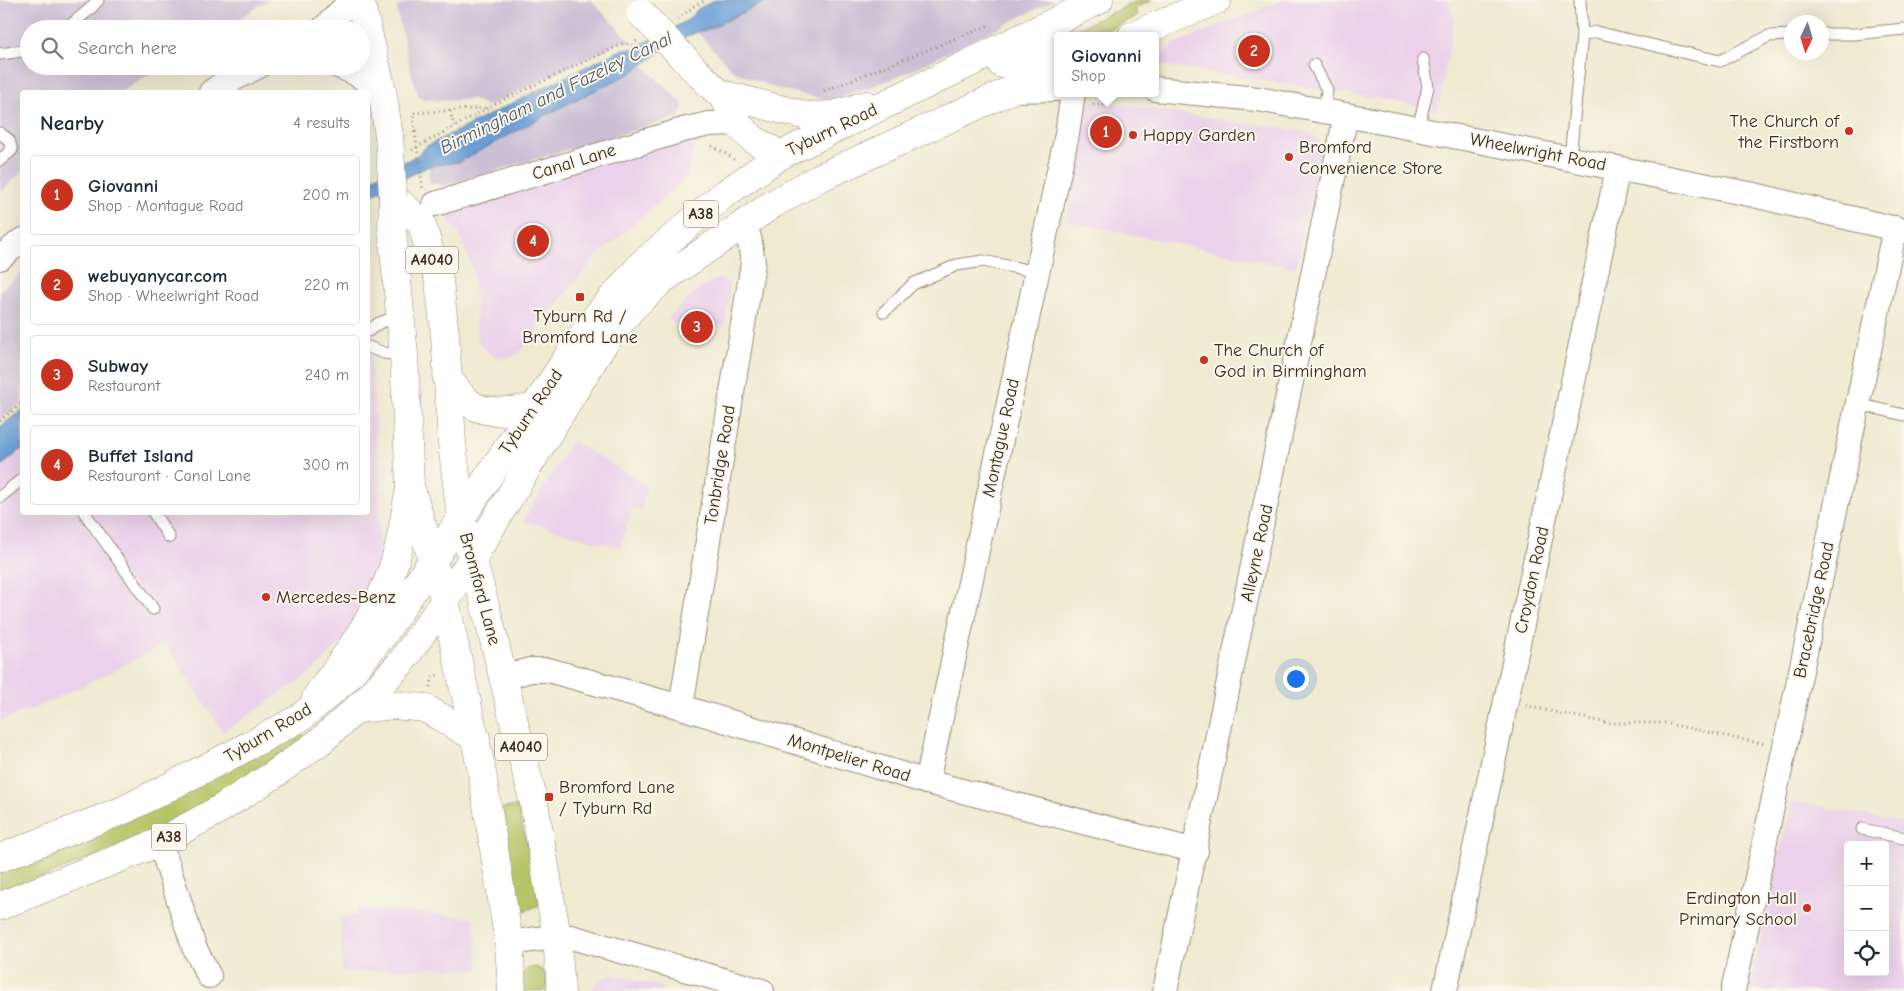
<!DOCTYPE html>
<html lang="en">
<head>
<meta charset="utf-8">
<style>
	body { margin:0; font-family:"Comic Neue",sans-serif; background:#f2f2f3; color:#1f2937 }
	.controls { position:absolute; right:15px; bottom:15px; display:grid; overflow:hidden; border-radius:5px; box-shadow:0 5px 20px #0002 }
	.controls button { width:45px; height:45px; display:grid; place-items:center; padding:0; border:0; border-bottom:1px solid #e0e1e3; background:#fff; color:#1f2937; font:25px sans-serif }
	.compass { position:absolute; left:1784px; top:15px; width:45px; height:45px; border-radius:50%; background:#fff; box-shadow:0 5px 20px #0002; rotate:184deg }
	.you { position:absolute; left:1295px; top:678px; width:18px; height:18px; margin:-12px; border:4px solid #fff; border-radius:50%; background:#1a73e8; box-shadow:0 0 0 8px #1a73e833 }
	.badge { display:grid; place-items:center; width:32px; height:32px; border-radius:50%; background:#c8321e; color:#fff; font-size:16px; font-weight:700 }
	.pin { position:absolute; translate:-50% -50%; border:2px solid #fff; box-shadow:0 1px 5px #0006 }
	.popup { position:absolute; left:1054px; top:32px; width:105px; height:65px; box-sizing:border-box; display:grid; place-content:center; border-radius:5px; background:#fff; filter:drop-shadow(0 1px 4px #0005); font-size:16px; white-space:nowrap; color:#747a83 }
	.popup b { font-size:19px; color:#1f2937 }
	.popup::after { content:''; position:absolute; left:50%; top:100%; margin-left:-10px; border:10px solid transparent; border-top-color:#fff }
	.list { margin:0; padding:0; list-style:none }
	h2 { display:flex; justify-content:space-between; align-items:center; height:65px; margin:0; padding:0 20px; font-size:21px }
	h2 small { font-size:16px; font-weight:400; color:#747a83 }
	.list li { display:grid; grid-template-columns:32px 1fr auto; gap:15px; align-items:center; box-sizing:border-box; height:80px; margin:0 10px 10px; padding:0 10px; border:1px solid #e0e1e3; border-radius:5px }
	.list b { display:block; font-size:19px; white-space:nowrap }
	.list p { margin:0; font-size:16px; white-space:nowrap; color:#747a83 }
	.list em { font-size:16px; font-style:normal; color:#747a83 }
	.icon { flex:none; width:28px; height:28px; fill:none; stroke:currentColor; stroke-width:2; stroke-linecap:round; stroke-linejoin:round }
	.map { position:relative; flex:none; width:1904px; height:991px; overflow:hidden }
	.search { position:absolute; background:#fff; box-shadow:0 5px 20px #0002; left:20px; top:20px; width:350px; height:55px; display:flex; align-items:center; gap:12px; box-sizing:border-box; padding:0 18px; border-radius:28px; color:#747a83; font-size:19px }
	.panel { position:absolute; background:#fff; box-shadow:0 5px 20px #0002; left:20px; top:90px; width:350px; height:425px; border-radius:5px }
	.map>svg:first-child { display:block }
	.built { fill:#ebd1eb; fill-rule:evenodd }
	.industrial { fill:#cbbfd5 }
	.green { fill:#b6c466; stroke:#787742 }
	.water { fill:#699ed6; stroke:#52647a }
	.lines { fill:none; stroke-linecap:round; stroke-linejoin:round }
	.service-casing { stroke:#958a77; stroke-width:13 }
	.minor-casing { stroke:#958a77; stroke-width:26 }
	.tertiary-casing { stroke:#958a77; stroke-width:29 }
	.primary-casing { stroke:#958a77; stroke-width:29 }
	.trunk-casing { stroke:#958a77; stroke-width:29 }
	.path { stroke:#958a77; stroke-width:3; stroke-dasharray:1 4; stroke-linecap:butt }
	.service { stroke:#fff; stroke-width:11 }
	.minor { stroke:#fff; stroke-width:24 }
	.tertiary { stroke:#fff; stroke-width:28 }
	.primary { stroke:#fff; stroke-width:28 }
	.trunk { stroke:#fff; stroke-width:28 }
	.tertiary-bridge-casing { stroke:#958a77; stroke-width:29; stroke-linecap:butt }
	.primary-bridge-casing { stroke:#958a77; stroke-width:29; stroke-linecap:butt }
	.path-bridge { stroke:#958a77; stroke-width:3; stroke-dasharray:1 4; stroke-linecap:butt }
	.tertiary-bridge { stroke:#fff; stroke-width:28 }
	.primary-bridge { stroke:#fff; stroke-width:28 }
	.poi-dot { fill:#c8321e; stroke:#fbf7ec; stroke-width:2 }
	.labels { text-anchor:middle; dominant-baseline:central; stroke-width:4; stroke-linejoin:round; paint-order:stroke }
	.shield { fill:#fbf7ec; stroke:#75685c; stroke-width:1 }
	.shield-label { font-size:16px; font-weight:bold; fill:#3b2a1e }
	.poi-label { font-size:18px; fill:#3b2a1e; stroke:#fbf7ec; text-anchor:start }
	.street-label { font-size:18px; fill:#3b2a1e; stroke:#fbf7ec }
	.water-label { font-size:19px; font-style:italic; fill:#4d5868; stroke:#fbf7ec }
</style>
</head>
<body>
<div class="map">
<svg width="1904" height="991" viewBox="0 0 1904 991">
	<rect width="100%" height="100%" fill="#fbf7ec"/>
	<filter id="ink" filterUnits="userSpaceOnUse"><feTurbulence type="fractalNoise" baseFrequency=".02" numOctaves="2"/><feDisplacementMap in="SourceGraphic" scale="10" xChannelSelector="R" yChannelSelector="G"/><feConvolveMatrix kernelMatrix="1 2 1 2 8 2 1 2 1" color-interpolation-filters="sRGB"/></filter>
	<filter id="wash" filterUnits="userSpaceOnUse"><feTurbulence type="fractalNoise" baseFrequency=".0096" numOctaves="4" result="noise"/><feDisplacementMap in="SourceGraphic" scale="20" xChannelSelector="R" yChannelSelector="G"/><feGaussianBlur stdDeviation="1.12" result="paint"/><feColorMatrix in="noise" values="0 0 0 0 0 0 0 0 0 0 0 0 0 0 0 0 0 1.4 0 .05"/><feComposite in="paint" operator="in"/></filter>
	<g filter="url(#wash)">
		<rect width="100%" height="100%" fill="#efead0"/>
		<!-- built -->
		<g class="built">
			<polygon points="1284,0 1448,0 1454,20 1438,110 1358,95 1160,65 1157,59 1176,43"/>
			<polygon points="1089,100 1311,133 1318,139 1320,155 1296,268 1066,221"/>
			<polygon points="667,141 690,141 693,148 687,177 596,257 534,332 522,350 512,357 501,358 490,354 482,347 477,338 474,279 469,259 459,234 446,215 447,210"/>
			<polygon points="719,278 725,281 729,285 730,293 724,328 711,324 703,340 683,329 668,318 693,294 710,282"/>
			<polygon points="368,322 380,490 378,572 344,640 310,674 223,732 165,643 112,672 37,707 0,721 0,467 22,449 22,512 368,512"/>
			<polygon points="572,441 647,485 641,511 632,509 620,548 523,521"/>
			<path d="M1791,801L1904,823V991H1749ZM1848,845H1885V972H1848Z"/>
			<polygon points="357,908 474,918 479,970 437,968 342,972 340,918 356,915"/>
			<polygon points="609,975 625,977 663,988 662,991 592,991 596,983"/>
		</g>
		<!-- industrial -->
		<g class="industrial">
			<polygon points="0,0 268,0 223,29 29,29 29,66 163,66 121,92 22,92 22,172 0,193"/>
			<polygon points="415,0 591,0 631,42 621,42 488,106 473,99 443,101 423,99 419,97 410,69 396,7"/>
			<polygon points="769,0 1055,0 899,76 832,101 775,88 733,71 697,32 709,29"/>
			<polygon points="642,64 683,104 680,117 443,186 429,182 429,166 459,162 563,106 631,73"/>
			<polygon points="22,273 22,403 0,421 0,290"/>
		</g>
		<!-- green -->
		<g class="green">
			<polygon points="1139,0 1153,0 1135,8 1138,16 1094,36 1061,36"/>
			<polygon points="300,731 305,738 198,809 111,850 0,895 0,871"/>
			<polygon points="517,806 537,882 539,905 527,910 514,911 510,901 503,808"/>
			<polygon points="536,967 546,973 548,991 523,991 522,975 527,969"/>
		</g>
		<!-- water -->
		<g class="water">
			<polygon points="715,0 769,0 709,29 697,32 671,44 631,73 563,106 459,162 429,166 368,197 368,180 416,156 427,146 581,69 623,49 633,49 688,20 698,9"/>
			<polygon points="22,410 22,449 0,467 0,427"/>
		</g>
	</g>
	<g filter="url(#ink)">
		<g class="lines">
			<defs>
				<g id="service">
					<polyline points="66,29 90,9 98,0"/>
					<polyline points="1822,34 1855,34 1904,29"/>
					<polyline points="1582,35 1596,32 1720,61 1769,36 1792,35"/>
					<polyline points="0,54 29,50"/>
					<polyline points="1314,65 1327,90 1324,111"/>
					<polyline points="1418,129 1428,87 1423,59"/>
					<polyline points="0,133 9,140 12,150 0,160"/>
					<polyline points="1570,158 1582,35 1580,0"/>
					<polyline points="884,312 913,284 957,265 983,261 1037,272"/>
					<polyline points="368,331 379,323 400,316"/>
					<polyline points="368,347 384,353 404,355"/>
					<polyline points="1858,404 1904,415"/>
					<polyline points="0,497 22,479"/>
					<polyline points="84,512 153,609"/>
					<polyline points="153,512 169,537"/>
					<polyline points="1862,829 1904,838"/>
				</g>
				<g id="minor">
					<polyline points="323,29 352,0"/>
					<polyline points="338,66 353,72 382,90"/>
					<polyline points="1155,89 1257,99 1346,115 1754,195 1904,231"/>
					<polyline points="1014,90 1057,89"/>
					<polyline points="211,92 218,87 259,66"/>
					<polyline points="435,204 683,130 709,124 736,123"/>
					<polyline points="0,258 22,240"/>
					<polyline points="504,678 530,670 548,670 681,707 927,782 1196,851"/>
					<polyline points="681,707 753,263 749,237 738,227"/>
					<polyline points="927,782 1067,134 1073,93"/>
					<polyline points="160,842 194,947 209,976"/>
					<polyline points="509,943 546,938 571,937 762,991"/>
					<polyline points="1165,991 1346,115"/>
					<polyline points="1445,991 1618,168"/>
					<polyline points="1733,991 1895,228"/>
				</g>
				<g id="tertiary">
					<polyline points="695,70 725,99 736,123 754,140 781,155"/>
					<polyline points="721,94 807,116 834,115 867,105"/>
				</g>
				<g id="primary">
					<polyline points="360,0 382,90 389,136"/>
					<polyline points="393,197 421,222 439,281 445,335 452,443 461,517 490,624 534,803 557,937 561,991"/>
					<polyline points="393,197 392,229 404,355 410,486 445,601 481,767 509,943 512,991"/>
					<path d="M447,378C454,386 460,395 468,402C486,417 513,410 534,408"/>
					<path d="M316,697C347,655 380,611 395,561C402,538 405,512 410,489"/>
					<polyline points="357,709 394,705 425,708 476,738"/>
				</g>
				<g id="trunk">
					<polyline points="1132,36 1217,0"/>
					<polyline points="1002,64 1041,49 1057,53"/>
					<polyline points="0,858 124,810 239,751 300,718 345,680 383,635 590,324 642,264 723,195 781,155 1099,0"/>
					<polyline points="0,906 160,842 215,812 272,776 322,740 366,700 400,664 445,601 472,559 544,440 604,343 631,309 662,280 773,204 819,178 1057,69"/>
				</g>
			</defs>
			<!-- service casing -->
			<use href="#service" class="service-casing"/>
			<!-- minor casing -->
			<use href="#minor" class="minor-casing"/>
			<!-- tertiary casing -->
			<use href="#tertiary" class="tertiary-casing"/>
			<!-- primary casing -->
			<use href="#primary" class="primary-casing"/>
			<!-- trunk casing -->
			<use href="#trunk" class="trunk-casing"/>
			<!-- path -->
			<g class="path">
				<polyline points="678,19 694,6 706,0"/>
				<polyline points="824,91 990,25"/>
				<polyline points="1093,104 1106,105 1106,93"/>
				<polyline points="450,111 454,126"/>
				<polyline points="415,132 413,113 486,108"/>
				<polyline points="712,146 732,157 734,160"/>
				<polyline points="412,150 497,103 622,44 632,44 637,41"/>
				<polyline points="0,421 22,403"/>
				<polyline points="430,687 433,676 438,675"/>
				<polyline points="1526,706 1608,723 1664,723 1764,744"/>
			</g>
			<!-- service -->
			<use href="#service" class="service"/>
			<!-- minor -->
			<use href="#minor" class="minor"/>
			<!-- tertiary -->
			<use href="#tertiary" class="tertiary"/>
			<!-- primary -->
			<use href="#primary" class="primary"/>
			<!-- trunk -->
			<use href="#trunk" class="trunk"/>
			<defs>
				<polyline id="tertiary-bridge" points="641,13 695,70"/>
				<polyline id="primary-bridge" points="389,136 393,197"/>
			</defs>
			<!-- tertiary-bridge casing -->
			<use href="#tertiary-bridge" class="tertiary-bridge-casing"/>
			<!-- primary-bridge casing -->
			<use href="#primary-bridge" class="primary-bridge-casing"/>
			<!-- path-bridge -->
			<polyline class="path-bridge" points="415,132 423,190"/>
			<!-- tertiary-bridge -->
			<use href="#tertiary-bridge" class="tertiary-bridge"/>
			<!-- primary-bridge -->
			<use href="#primary-bridge" class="primary-bridge"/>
		</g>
	</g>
	<!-- markers -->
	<g class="poi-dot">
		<circle cx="1849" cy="131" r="5"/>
		<circle cx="1133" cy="135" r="5"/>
		<circle cx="1289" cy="157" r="5"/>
		<rect x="575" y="292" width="10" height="10" rx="2.5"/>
		<circle cx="1204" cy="360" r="5"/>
		<circle cx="266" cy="597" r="5"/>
		<rect x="544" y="792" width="10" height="10" rx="2.5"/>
		<circle cx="1807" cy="908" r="5"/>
	</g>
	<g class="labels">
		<!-- shield labels -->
		<g class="shield">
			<rect x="683.5" y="200.5" width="35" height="27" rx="4"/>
			<rect x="406" y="246.5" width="52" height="27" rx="4"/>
			<rect x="495" y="733.5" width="52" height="27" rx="4"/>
			<rect x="151.5" y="823.5" width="35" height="27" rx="4"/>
		</g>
		<g class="shield-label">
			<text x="701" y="214">A38</text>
			<text x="432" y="260">A4040</text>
			<text x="521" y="747">A4040</text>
			<text x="169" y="837">A38</text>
		</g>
		<!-- poi labels -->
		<g class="poi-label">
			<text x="1839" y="121" text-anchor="end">The Church of<tspan x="1839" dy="21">the Firstborn</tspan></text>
			<text x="1143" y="135">Happy Garden</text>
			<text x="1299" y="147">Bromford<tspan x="1299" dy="21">Convenience Store</tspan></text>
			<text x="580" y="316" text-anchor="middle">Tyburn Rd /<tspan x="580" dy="21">Bromford Lane</tspan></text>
			<text x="1214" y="350">The Church of<tspan x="1214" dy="21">God in Birmingham</tspan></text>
			<text x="276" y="597">Mercedes-Benz</text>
			<text x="559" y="787">Bromford Lane<tspan x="559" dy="21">/ Tyburn Rd</tspan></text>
			<text x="1797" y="898" text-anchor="end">Erdington Hall<tspan x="1797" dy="21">Primary School</tspan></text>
		</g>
		<!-- street labels -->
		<g class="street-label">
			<text transform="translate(832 130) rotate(-26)">Tyburn Road</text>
			<text transform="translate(1538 152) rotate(11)">Wheelwright Road</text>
			<text transform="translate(574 162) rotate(-17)">Canal Lane</text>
			<text transform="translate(531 412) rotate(-56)">Tyburn Road</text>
			<text transform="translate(1001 438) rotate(-78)">Montague Road</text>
			<text transform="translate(720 465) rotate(-81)">Tonbridge Road</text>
			<text transform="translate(1257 553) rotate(-78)">Alleyne Road</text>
			<text transform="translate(1532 580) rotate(-78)">Croydon Road</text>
			<text transform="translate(480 589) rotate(75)">Bromford Lane</text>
			<text transform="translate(1814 610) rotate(-78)">Bracebridge Road</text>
			<text transform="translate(268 733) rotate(-31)">Tyburn Road</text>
			<text transform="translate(849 758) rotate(17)">Montpelier Road</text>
		</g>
		<!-- water labels -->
		<g class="water-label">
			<text transform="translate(556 93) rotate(-26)">Birmingham and Fazeley Canal</text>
		</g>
	</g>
</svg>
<div class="controls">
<button>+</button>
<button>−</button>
<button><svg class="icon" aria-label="locate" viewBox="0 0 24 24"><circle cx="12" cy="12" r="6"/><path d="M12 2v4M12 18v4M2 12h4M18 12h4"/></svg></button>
</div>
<svg class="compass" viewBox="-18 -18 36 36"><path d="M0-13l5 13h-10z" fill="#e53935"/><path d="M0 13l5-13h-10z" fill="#747a83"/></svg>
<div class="you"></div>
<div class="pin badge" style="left:1106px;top:132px">1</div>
<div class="popup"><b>Giovanni</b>Shop</div>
<div class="pin badge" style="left:1254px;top:51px">2</div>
<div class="pin badge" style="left:697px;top:327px">3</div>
<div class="pin badge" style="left:533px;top:241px">4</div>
<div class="search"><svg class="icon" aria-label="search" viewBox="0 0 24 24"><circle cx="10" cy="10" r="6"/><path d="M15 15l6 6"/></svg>Search here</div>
<section class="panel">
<h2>Nearby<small>4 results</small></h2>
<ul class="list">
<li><span class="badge">1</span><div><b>Giovanni</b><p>Shop · Montague Road</p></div><em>200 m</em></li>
<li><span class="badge">2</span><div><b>webuyanycar.com</b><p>Shop · Wheelwright Road</p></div><em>220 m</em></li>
<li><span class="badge">3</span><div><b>Subway</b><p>Restaurant</p></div><em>240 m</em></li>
<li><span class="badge">4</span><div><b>Buffet Island</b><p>Restaurant · Canal Lane</p></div><em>300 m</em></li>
</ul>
</section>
</div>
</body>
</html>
